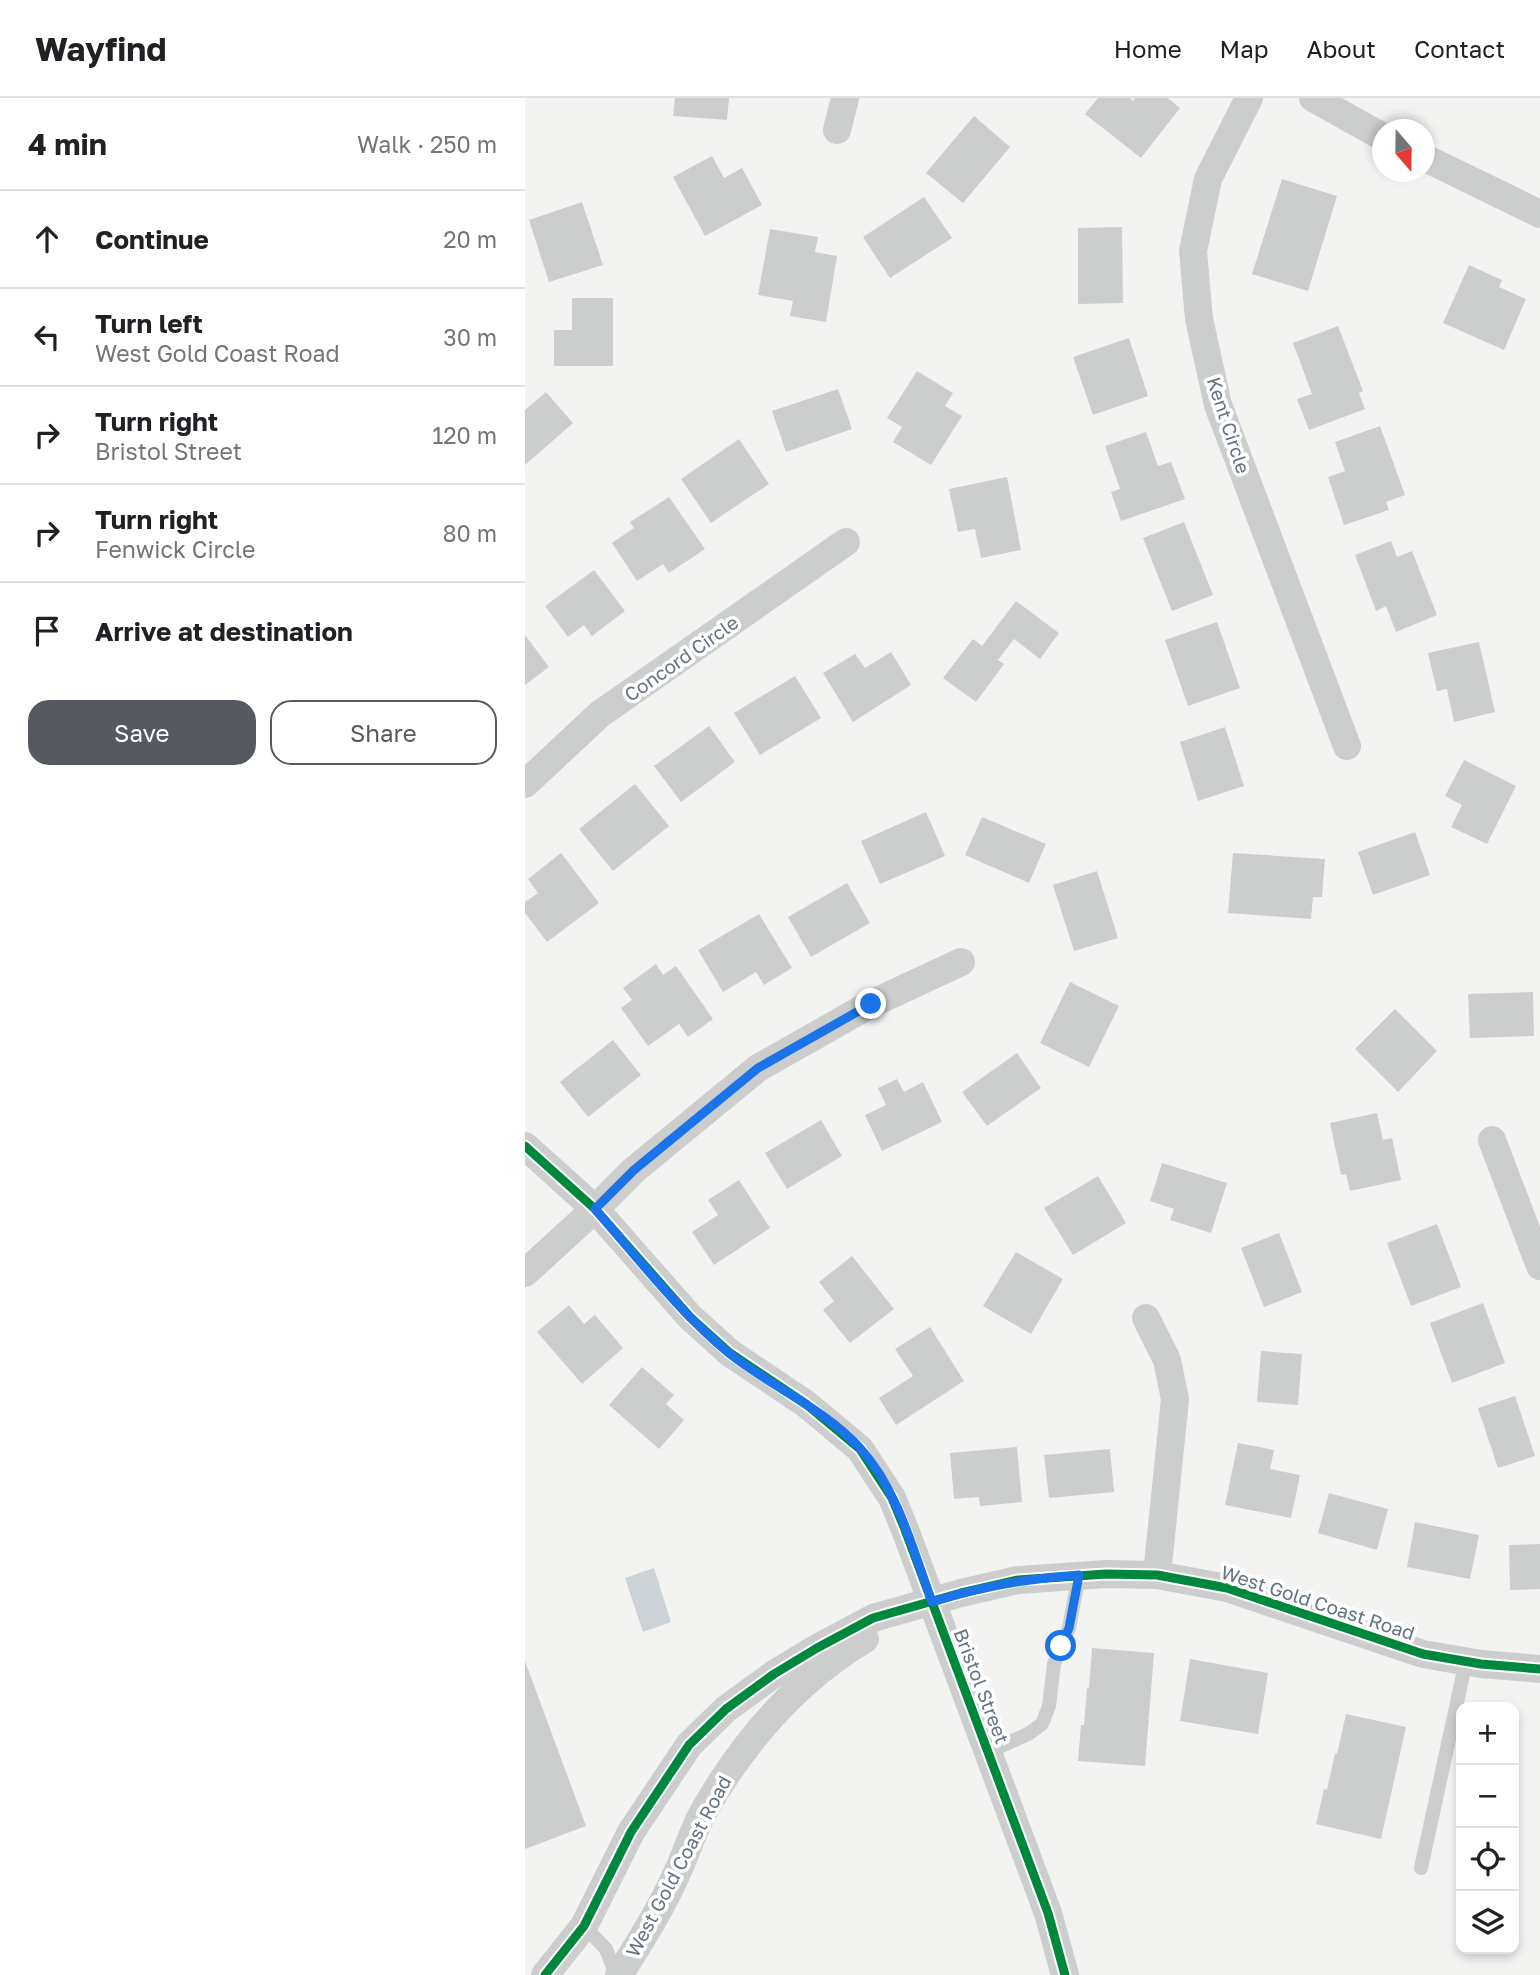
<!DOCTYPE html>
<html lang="en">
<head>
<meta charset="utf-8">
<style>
	body { margin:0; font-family:"Golos Text",sans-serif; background:#f6f6f6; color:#202124 }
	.controls { position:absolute; right:21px; bottom:21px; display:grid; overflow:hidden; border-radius:14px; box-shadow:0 4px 10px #0003 }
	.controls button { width:63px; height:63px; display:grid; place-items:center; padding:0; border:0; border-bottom:2px solid #e0e0e0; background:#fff; color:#202124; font:35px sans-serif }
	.compass { position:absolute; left:847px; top:21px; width:63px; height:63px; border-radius:50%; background:#fff; box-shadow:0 4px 10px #0003; rotate:160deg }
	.stop { position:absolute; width:21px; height:21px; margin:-16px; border:5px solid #1a73e8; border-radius:50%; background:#fff }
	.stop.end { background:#1a73e8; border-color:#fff; box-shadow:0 2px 7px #0008 }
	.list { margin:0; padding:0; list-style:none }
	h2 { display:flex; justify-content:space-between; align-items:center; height:91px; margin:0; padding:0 28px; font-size:30px }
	h2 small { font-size:23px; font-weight:400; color:#757577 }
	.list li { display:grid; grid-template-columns:46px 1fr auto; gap:21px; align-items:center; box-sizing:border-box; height:98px; padding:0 28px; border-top:2px solid #e0e0e0 }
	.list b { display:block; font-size:26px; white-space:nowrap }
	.list p { margin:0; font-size:23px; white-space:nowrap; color:#757577 }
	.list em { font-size:23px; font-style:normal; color:#757577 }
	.actions { display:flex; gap:14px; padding:21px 28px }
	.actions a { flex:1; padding:16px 0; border:2px solid #565a60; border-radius:21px; text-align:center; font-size:24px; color:#565a60 }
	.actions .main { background:#565a60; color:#fff }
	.icon { flex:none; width:38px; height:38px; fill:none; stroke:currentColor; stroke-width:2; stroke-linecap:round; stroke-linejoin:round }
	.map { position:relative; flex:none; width:1015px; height:1877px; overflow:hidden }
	header { display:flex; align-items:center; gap:42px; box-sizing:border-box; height:98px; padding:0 35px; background:#fff; border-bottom:2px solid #e0e0e0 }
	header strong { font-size:33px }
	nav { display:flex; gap:38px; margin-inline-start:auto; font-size:24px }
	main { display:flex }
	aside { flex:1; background:#fff }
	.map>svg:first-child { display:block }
	.water { fill:#ccd2d5 }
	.building { fill:#cccece }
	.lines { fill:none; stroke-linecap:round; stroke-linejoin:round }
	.service { stroke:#cccdcd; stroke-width:14 }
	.minor { stroke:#cccdcd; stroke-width:28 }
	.cycleway-casing { stroke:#fff; stroke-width:13 }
	.cycleway { stroke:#00873e; stroke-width:9 }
	.route { stroke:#1a73e8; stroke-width:9 }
	.labels { text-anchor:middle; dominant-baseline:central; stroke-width:7; stroke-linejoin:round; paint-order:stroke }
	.street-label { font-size:19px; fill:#657281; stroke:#fff }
</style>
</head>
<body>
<header>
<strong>Wayfind</strong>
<nav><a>Home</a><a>Map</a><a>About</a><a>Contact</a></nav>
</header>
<main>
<aside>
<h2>4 min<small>Walk · 250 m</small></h2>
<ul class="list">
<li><svg class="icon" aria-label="ahead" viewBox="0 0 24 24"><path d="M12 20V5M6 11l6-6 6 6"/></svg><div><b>Continue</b></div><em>20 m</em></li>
<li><svg class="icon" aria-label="left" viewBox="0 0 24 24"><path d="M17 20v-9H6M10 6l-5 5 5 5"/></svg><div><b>Turn left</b><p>West Gold Coast Road</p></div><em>30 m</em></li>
<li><svg class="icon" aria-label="right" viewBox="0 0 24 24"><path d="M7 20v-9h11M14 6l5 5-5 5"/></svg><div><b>Turn right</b><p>Bristol Street</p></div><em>120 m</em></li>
<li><svg class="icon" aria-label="right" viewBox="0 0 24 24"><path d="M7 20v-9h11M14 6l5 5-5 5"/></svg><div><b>Turn right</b><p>Fenwick Circle</p></div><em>80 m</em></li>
<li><svg class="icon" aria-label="arrive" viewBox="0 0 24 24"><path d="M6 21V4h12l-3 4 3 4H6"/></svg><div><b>Arrive at destination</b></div></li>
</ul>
<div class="actions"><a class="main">Save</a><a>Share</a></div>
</aside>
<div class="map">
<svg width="1015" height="1877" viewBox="0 0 1015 1877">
	<rect width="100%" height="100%" fill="#f3f4f2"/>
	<!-- water -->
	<polygon class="water" points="129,1470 146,1524 118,1534 100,1480"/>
	<!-- building -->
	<g class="building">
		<polygon points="150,0 204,0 202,22 148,18"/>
		<polygon points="573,0 605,0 608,3 610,0 643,0 655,10 616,60 560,16"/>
		<polygon points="449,18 485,49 438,105 401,75"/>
		<polygon points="187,58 199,80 217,70 237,107 180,138 148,79"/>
		<polygon points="757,81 812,98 783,193 727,176"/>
		<polygon points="399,99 427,140 365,180 338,139"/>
		<polygon points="57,104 78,167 24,184 4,122"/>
		<polygon points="597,129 598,205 553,206 553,130"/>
		<polygon points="245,131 293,139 290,154 312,158 301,224 265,218 268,203 233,197"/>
		<polygon points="944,167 977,182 974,189 1001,201 979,252 918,225"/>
		<polygon points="47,200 88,200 88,268 29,268 29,232 47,232"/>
		<polygon points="813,228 838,293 834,295 840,311 784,332 772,301 787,296 768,245"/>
		<polygon points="604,240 623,298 568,317 548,259"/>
		<polygon points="392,273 428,295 420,308 437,318 406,367 368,344 377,329 362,320"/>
		<polygon points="313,291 327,331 261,354 247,313"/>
		<polygon points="21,294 48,325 0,367 0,312"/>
		<polygon points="855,328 880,397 861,404 864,412 819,427 803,379 820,373 810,344"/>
		<polygon points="621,334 633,368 646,364 660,401 596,423 586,394 595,391 580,348"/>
		<polygon points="214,341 244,386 186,425 156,381"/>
		<polygon points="482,379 496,452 456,460 450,431 433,434 424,391"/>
		<polygon points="144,399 180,451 144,475 138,466 112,483 87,445 109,430 105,424"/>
		<polygon points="659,424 688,497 647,513 618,440"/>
		<polygon points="866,443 872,459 887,453 912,517 871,534 861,508 851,513 830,457"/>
		<polygon points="69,472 100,513 67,538 59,527 43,539 20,508"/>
		<polygon points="491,503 534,535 515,561 489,541 473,562 479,566 451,604 418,580 448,541 457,548"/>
		<polygon points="692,524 715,590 663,608 640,542"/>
		<polygon points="0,537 24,569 0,587"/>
		<polygon points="954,544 970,614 929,624 922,591 912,593 903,555"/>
		<polygon points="366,554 386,587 328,624 298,575 330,556 340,570"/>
		<polygon points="270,578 296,620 235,657 209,615"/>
		<polygon points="184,628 210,664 156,704 129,668"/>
		<polygon points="700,629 719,688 673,703 655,644"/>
		<polygon points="939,662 991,688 962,746 926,729 937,707 920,698"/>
		<polygon points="110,686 144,728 88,773 54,731"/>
		<polygon points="401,714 420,758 355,786 336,743"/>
		<polygon points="457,719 521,746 504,785 440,757"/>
		<polygon points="890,734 905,777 848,797 833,754"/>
		<polygon points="36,755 74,805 22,844 0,815 0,804 13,795 3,781"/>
		<polygon points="708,755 800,761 797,799 788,799 786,821 703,815"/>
		<polygon points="572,773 593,840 549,853 528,787"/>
		<polygon points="322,785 345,825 286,859 263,819"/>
		<polygon points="234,816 267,870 239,887 231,874 198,894 173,852"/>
		<polygon points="131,866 138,877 151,868 188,921 163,939 154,926 123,948 96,910 107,902 98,890"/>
		<polygon points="545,884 594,908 564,969 515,945"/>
		<polygon points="1008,894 1009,938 945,940 943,896"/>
		<polygon points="870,911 912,953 873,994 830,951"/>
		<polygon points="88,942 116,977 63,1019 35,984"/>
		<polygon points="492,955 516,990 462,1028 437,994"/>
		<polygon points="372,981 379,994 398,984 417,1024 357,1053 340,1017 361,1007 353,990"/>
		<polygon points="852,1015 858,1042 867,1040 876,1082 825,1093 821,1076 816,1077 805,1025"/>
		<polygon points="296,1022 317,1058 262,1091 240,1055"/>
		<polygon points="637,1065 702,1085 686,1135 645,1122 649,1111 625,1103"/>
		<polygon points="573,1078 601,1125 548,1157 519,1110"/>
		<polygon points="214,1082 245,1130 189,1167 167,1134 193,1117 183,1102"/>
		<polygon points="912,1126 936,1189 886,1208 862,1145"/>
		<polygon points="754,1135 777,1194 739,1209 716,1150"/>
		<polygon points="491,1154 538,1181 506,1236 458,1208"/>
		<polygon points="327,1158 369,1211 325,1245 298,1212 309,1203 294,1184"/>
		<polygon points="958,1205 980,1265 927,1285 905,1225"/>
		<polygon points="44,1207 59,1226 70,1217 98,1250 57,1286 12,1234"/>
		<polygon points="405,1229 439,1283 371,1327 354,1300 388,1278 370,1251"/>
		<polygon points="736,1253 777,1256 773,1307 732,1304"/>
		<polygon points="117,1269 149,1297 141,1306 159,1322 134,1351 84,1307"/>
		<polygon points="990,1298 1010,1358 973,1370 953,1310"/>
		<polygon points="713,1345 749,1352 745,1371 775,1377 766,1420 700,1407"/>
		<polygon points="492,1349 497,1404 455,1408 454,1399 429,1401 425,1355"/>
		<polygon points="585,1351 589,1394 524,1400 519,1357"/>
		<polygon points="804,1395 863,1411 852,1452 793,1435"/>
		<polygon points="890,1424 954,1437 945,1481 882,1469"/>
		<polygon points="1015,1446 1015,1491 985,1492 984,1447"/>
		<polygon points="567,1550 629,1555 620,1668 553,1663 556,1627 559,1627 562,1590 564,1590"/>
		<polygon points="665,1561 743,1575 733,1636 655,1623"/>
		<polygon points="0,1563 61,1728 0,1751"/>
		<polygon points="821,1616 881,1629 856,1741 791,1726 799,1691 802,1692 810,1655 812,1656"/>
	</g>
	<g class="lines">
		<!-- service -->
		<g class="service">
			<polyline points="463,1654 503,1636 517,1626 524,1608 529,1566 544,1530 554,1477"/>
			<polyline points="896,1770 941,1563"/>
			<polyline points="59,1828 81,1851 91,1877"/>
		</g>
		<!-- minor -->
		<g class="minor">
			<polyline points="724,0 683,81 668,153 674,221 693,307 822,648"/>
			<polyline points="788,0 858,39"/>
			<polyline points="312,32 320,0"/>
			<polyline points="900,60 1015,116"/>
			<polyline points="0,686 75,616 321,444"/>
			<polyline points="967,1042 1015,1168"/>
			<polyline points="0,1048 70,1111 165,1219 205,1255 281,1306 335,1351 367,1400 379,1429 523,1815 540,1877"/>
			<polyline points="0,1175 70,1111 109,1072 233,970 346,906 436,864"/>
			<polyline points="621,1220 642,1262 650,1301 632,1477"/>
			<polyline points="20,1877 59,1828 106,1734 164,1647 201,1611 249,1576 292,1550 348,1520 436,1495 493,1482 581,1476 632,1477 702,1490 898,1556 956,1566 1015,1571"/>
			<path d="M94,1877C115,1844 136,1811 152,1775C162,1754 168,1731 180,1711C219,1643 272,1582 340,1541"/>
		</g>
		<defs>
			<g id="cycleway">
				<polyline points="0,1048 70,1111 165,1219 205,1255 281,1306 335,1351 367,1400 379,1429 523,1815 540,1877"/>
				<polyline points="20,1877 59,1828 106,1734 164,1647 201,1611 249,1576 292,1550 348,1520 436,1495 493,1482 581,1476 632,1477 702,1490 898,1556 956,1566 1015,1571"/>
			</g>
		</defs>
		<!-- cycleway casing -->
		<use href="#cycleway" class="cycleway-casing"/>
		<!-- cycleway -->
		<use href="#cycleway" class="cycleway"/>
	</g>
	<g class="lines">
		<!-- route -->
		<path class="route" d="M346,906L233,970L109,1072L70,1111C113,1160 154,1214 205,1256C247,1289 298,1310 335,1350C373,1392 388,1452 407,1504C455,1489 504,1480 554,1477L544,1530L536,1548"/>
	</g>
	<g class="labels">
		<!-- street labels -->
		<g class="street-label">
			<text transform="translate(704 327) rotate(72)">Kent Circle</text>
			<text transform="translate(156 560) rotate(-35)">Concord Circle</text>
			<text transform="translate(793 1504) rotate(18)">West Gold Coast Road</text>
			<text transform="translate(457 1588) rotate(69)">Bristol Street</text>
			<text transform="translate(153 1768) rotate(-62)">West Gold Coast Road</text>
		</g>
	</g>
</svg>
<div class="controls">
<button>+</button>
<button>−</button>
<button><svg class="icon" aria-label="locate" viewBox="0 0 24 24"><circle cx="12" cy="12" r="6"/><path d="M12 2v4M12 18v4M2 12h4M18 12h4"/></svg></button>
<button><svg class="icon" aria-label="layers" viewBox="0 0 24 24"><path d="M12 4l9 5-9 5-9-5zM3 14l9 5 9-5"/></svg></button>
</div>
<svg class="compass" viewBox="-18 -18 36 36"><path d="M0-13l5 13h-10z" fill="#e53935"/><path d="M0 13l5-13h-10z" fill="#757577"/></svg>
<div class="stop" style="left:536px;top:1548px"></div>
<div class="stop end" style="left:346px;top:906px"></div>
</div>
</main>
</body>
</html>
